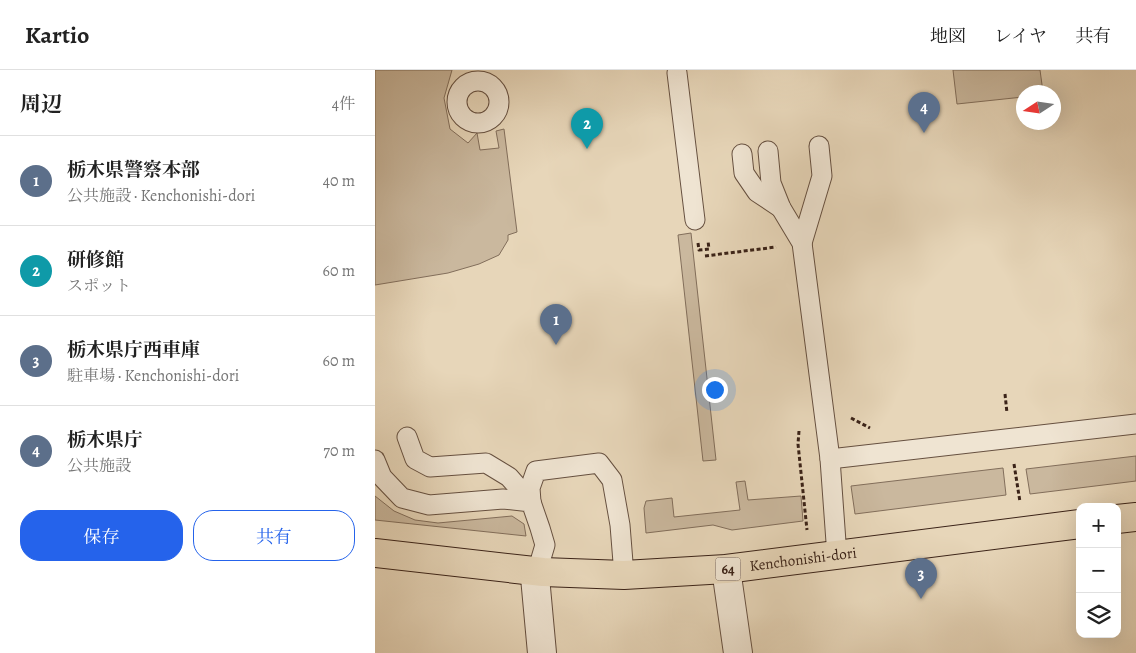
<!DOCTYPE html>
<html lang="ja">
<head>
<meta charset="utf-8">
<style>
	body { margin:0; font-family:Alegreya,"Noto Serif JP",serif; background:#f6f6f6; color:#222 }
	.controls { position:absolute; right:15px; bottom:15px; display:grid; overflow:hidden; border-radius:10px; box-shadow:0 5px 20px #0002 }
	.controls button { width:45px; height:45px; display:grid; place-items:center; padding:0; border:0; border-bottom:1px solid #e0e0e0; background:#fff; color:#222; font:25px sans-serif }
	.compass { position:absolute; left:641px; top:15px; width:45px; height:45px; border-radius:50%; background:#fff; box-shadow:0 5px 20px #0002; rotate:258deg }
	.you { position:absolute; left:339px; top:319px; width:18px; height:18px; margin:-12px; border:4px solid #fff; border-radius:50%; background:#1a73e8; box-shadow:0 0 0 8px #1a73e833 }
	.badge { display:grid; place-items:center; width:32px; height:32px; border-radius:50%; background:#2563eb; color:#fff; font-size:16px; font-weight:700 }
	.pin { position:absolute; translate:-50% -41px; filter:drop-shadow(0 1px 2px #0008) }
	.pin::after { content:''; position:absolute; top:26px; width:18px; height:15px; background:inherit; clip-path:polygon(0 0,100% 0,50% 100%) }
	.list { margin:0; padding:0; list-style:none }
	h2 { display:flex; justify-content:space-between; align-items:center; height:65px; margin:0; padding:0 20px; font-size:21px }
	h2 small { font-size:16px; font-weight:400; color:#767676 }
	.list li { display:grid; grid-template-columns:32px 1fr auto; gap:15px; align-items:center; box-sizing:border-box; height:90px; padding:0 20px; border-top:1px solid #e0e0e0 }
	.list b { display:block; font-size:19px; white-space:nowrap }
	.list p { margin:0; font-size:16px; white-space:nowrap; color:#767676 }
	.list em { font-size:16px; font-style:normal; color:#767676 }
	.actions { display:flex; gap:10px; padding:15px 20px }
	.actions a { flex:1; padding:11px 0; border:1px solid #2563eb; border-radius:20px; text-align:center; font-size:18px; color:#2563eb }
	.actions .main { background:#2563eb; color:#fff }
	.icon { flex:none; width:28px; height:28px; fill:none; stroke:currentColor; stroke-width:2; stroke-linecap:round; stroke-linejoin:round }
	.map { position:relative; flex:none; width:761px; height:583px; overflow:hidden }
	header { display:flex; align-items:center; gap:30px; box-sizing:border-box; height:70px; padding:0 25px; background:#fff; border-bottom:1px solid #e0e0e0 }
	header strong { font-size:24px }
	nav { display:flex; gap:28px; margin-inline-start:auto; font-size:18px }
	main { display:flex }
	aside { flex:1; background:#fff }
	.map>svg:first-child { display:block }
	.green { fill:#cab89e; stroke:#826e5b }
	.lines { fill:none; stroke-linecap:round; stroke-linejoin:round }
	.lane-casing { stroke:#665040; stroke-width:21 }
	.street-casing { stroke:#665040; stroke-width:30 }
	.primary-casing { stroke:#3b2318; stroke-width:30 }
	.path { stroke:#3b2318; stroke-width:3; stroke-dasharray:4 2.5; stroke-linecap:butt }
	.lane { stroke:#efe4d2; stroke-width:19 }
	.street { stroke:#efe4d2; stroke-width:28 }
	.primary { stroke:#e7d6b9; stroke-width:28 }
	.labels { text-anchor:middle; dominant-baseline:central; stroke-width:4; stroke-linejoin:round; paint-order:stroke }
	.shield { fill:#efe4d2; stroke:#715d50; stroke-width:1 }
	.shield-label { font-size:14px; font-weight:bold; fill:#3b2318 }
	.street-label { font-size:15px; fill:#3b2318; stroke:#efe4d2 }
</style>
</head>
<body>
<header>
<strong>Kartio</strong>
<nav><a>地図</a><a>レイヤ</a><a>共有</a></nav>
</header>
<main>
<aside>
<h2>周辺<small>4件</small></h2>
<ul class="list">
<li><span class="badge" style="background:#5c6f8a">1</span><div><b>栃木県警察本部</b><p>公共施設 · Kenchonishi-dori</p></div><em>40 m</em></li>
<li><span class="badge" style="background:#0f9aa8">2</span><div><b>研修館</b><p>スポット</p></div><em>60 m</em></li>
<li><span class="badge" style="background:#5c6f8a">3</span><div><b>栃木県庁西車庫</b><p>駐車場 · Kenchonishi-dori</p></div><em>60 m</em></li>
<li><span class="badge" style="background:#5c6f8a">4</span><div><b>栃木県庁</b><p>公共施設</p></div><em>70 m</em></li>
</ul>
<div class="actions"><a class="main">保存</a><a>共有</a></div>
</aside>
<div class="map">
<svg width="761" height="583" viewBox="0 0 761 583">
	<rect width="100%" height="100%" fill="#e7d6b9"/>
	<filter id="stains"><feTurbulence type="fractalNoise" baseFrequency=".004" numOctaves="4"/><feColorMatrix values="0 0 0 0 .2 0 0 0 0 .09 0 0 0 0 .02 0 0 0 .5 -.17"/></filter>
	<radialGradient id="worn" r=".72"><stop offset=".6" stop-color="#630" stop-opacity="0"/><stop offset="1" stop-color="#630" stop-opacity=".3"/></radialGradient>
	<!-- green -->
	<g class="green">
		<polygon points="0,0 77,0 69,28 75,59 93,73 102,63 105,80 124,78 121,61 129,59 142,162 133,165 133,170 124,185 104,194 73,203 0,215"/>
		<polygon points="578,0 665,0 668,22 648,22 648,27 582,34"/>
		<polygon points="316,163 341,390 328,391 303,165"/>
		<polygon points="761,386 761,411 655,424 651,399"/>
		<polygon points="628,398 631,425 480,444 476,416"/>
		<polygon points="370,411 373,430 426,426 428,451 357,460 338,455 271,463 269,438 271,431 297,428 299,447 365,440 361,412"/>
		<polygon points="0,426 19,441 40,450 63,453 137,446 149,454 151,466 0,450"/>
	</g>
	<g class="lines">
		<defs>
			<g id="lane">
				<polyline points="302,3 320,150"/>
				<circle cx="103" cy="32" r="21"/>
				<polyline points="393,81 396,113 406,138 427,173 455,389"/>
				<polyline points="367,84 369,103 382,122 406,138"/>
				<polyline points="427,173 447,106 444,76"/>
				<polyline points="32,367 40,389 55,397 111,393 134,407 156,432"/>
				<polyline points="0,390 7,407 27,428 54,435 128,429 156,432 165,458 170,475 162,502"/>
				<polyline points="156,432 155,418 161,401 224,393 237,410 245,455 249,505"/>
				<polyline points="462,486 455,389 761,354"/>
			</g>
			<g id="street">
				<polyline points="351,499 363,583"/>
				<polyline points="162,502 160,507 167,583"/>
			</g>
			<g id="primary">
				<polyline points="742,449 761,447"/>
				<path id="s1" d="M0,483L168,502L249,505L351,499L705,454"/>
			</g>
		</defs>
		<!-- lane casing -->
		<use href="#lane" class="lane-casing"/>
		<!-- street casing -->
		<use href="#street" class="street-casing"/>
		<!-- primary casing -->
		<use href="#primary" class="primary-casing"/>
		<!-- path -->
		<g class="path">
			<polyline points="323,173 324,180 334,179 333,171"/>
			<polyline points="330,186 401,177"/>
			<polyline points="630,324 632,343"/>
			<polyline points="476,348 495,358"/>
			<polyline points="424,361 423,374 432,460"/>
			<polyline points="639,394 645,432"/>
		</g>
		<!-- lane -->
		<use href="#lane" class="lane"/>
		<!-- street -->
		<use href="#street" class="street"/>
		<!-- primary -->
		<use href="#primary" class="primary"/>
	</g>
	<g class="labels">
		<!-- shield labels -->
		<rect class="shield" x="340.5" y="487.5" width="25" height="23" rx="4"/>
		<g class="shield-label">
			<text x="353" y="499">64</text>
		</g>
		<!-- street labels -->
		<g class="street-label">
			<text stroke="none"><textPath href="#s1" startOffset="430">Kenchonishi-dori</textPath></text>
		</g>
	</g>
	<rect width="100%" height="100%" filter="url(#stains)"/>
	<rect width="100%" height="100%" fill="url(#worn)"/>
</svg>
<div class="controls">
<button>+</button>
<button>−</button>
<button><svg class="icon" aria-label="layers" viewBox="0 0 24 24"><path d="M12 4l9 5-9 5-9-5zM3 14l9 5 9-5"/></svg></button>
</div>
<svg class="compass" viewBox="-18 -18 36 36"><path d="M0-13l5 13h-10z" fill="#e53935"/><path d="M0 13l5-13h-10z" fill="#767676"/></svg>
<div class="you"></div>
<div class="pin badge" style="left:181px;top:275px;background:#5c6f8a">1</div>
<div class="pin badge" style="left:212px;top:79px;background:#0f9aa8">2</div>
<div class="pin badge" style="left:546px;top:529px;background:#5c6f8a">3</div>
<div class="pin badge" style="left:549px;top:63px;background:#5c6f8a">4</div>
</div>
</main>
</body>
</html>
